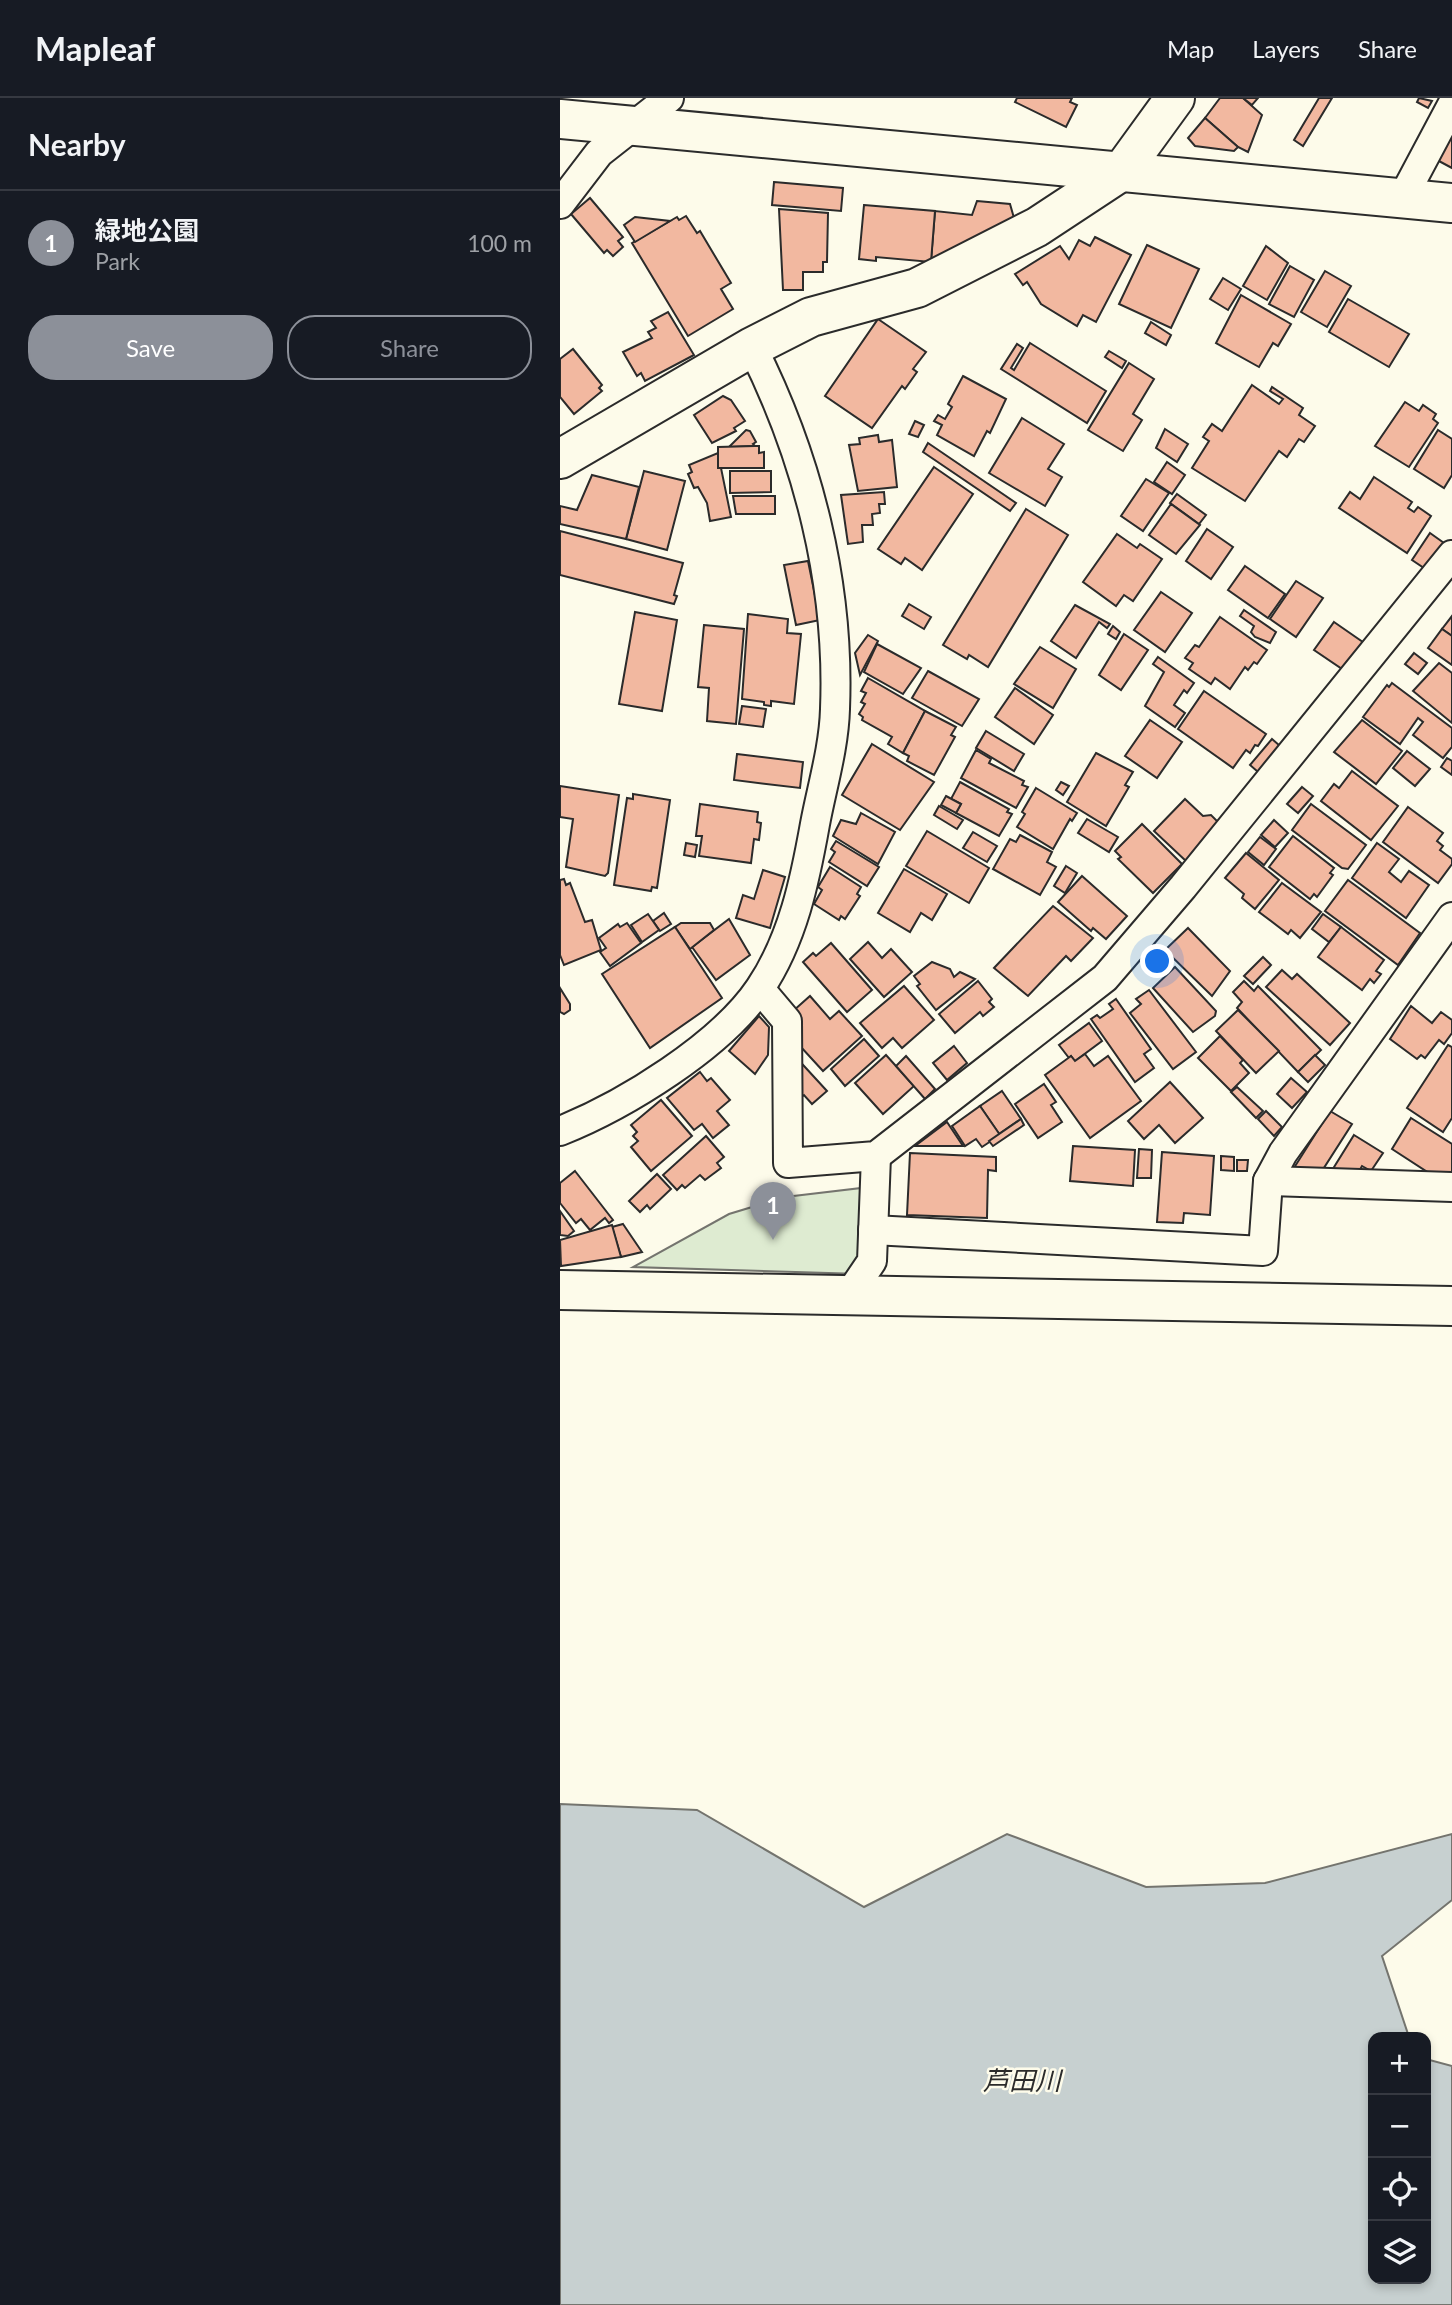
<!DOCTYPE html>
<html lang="en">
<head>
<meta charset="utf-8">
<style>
	body { margin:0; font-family:Lato,"Noto Sans JP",sans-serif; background:#242831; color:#f1f3f6 }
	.controls { position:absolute; right:21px; bottom:21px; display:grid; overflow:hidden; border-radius:14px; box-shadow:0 4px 10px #0003 }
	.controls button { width:63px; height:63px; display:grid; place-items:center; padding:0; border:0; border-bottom:2px solid #363941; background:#171b24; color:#f1f3f6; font:35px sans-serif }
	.you { position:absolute; left:598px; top:864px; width:24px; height:24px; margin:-18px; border:5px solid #fff; border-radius:50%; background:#1a73e8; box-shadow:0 0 0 10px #1a73e833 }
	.badge { display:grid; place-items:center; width:46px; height:46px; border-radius:50%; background:#8c9099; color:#fff; font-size:23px; font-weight:700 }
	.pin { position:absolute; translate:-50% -58px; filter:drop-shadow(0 2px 4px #0008) }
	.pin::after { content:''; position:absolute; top:37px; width:24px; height:21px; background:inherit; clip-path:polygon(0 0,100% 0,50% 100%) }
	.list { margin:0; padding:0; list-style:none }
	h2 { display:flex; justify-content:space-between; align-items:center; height:91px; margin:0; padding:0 28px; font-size:30px }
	h2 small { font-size:23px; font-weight:400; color:#9ea1a6 }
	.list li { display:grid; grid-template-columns:46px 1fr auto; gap:21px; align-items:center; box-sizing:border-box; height:105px; padding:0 28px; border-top:2px solid #363941 }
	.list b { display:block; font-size:26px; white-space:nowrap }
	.list p { margin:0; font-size:23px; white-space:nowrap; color:#9ea1a6 }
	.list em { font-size:23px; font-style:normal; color:#9ea1a6 }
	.actions { display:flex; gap:14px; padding:21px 28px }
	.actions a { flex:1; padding:16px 0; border:2px solid #8c9099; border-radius:28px; text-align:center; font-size:24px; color:#8c9099 }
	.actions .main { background:#8c9099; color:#fff }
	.icon { flex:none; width:38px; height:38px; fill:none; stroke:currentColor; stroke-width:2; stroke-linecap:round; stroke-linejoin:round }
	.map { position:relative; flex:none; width:892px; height:2207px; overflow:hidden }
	header { display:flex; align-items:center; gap:42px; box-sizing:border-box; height:98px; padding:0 35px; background:#171b24; border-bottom:2px solid #363941 }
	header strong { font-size:33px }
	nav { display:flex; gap:38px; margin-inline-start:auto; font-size:24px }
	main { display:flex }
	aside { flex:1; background:#171b24 }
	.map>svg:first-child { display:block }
	.green { fill:#deebd1; stroke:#74746e; stroke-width:2 }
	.water { fill:#c7d0d0; stroke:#74746e; stroke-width:2 }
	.building { fill:#f2b8a0; stroke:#2b2b2b; stroke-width:2 }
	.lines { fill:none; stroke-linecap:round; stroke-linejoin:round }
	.street-casing { stroke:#2b2b2b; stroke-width:32 }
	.secondary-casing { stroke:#2b2b2b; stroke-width:42 }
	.street { stroke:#fdfbea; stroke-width:28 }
	.secondary { stroke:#fdfbea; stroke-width:38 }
	.labels { text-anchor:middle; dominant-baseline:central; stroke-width:5; stroke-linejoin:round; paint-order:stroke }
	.water-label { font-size:26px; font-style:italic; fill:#2b2b2b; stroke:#fdfbea }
</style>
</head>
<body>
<header>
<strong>Mapleaf</strong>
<nav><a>Map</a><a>Layers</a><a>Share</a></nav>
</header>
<main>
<aside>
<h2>Nearby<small></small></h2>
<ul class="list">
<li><span class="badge">1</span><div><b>緑地公園</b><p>Park</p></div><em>100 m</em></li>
</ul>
<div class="actions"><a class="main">Save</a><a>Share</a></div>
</aside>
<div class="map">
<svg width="892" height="2207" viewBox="0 0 892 2207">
	<rect width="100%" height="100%" fill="#fdfbea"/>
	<!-- green -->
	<polygon class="green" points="310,1089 301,1176 73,1169 169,1116 225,1099"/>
	<!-- water -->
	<polygon class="water" points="0,1706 137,1712 304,1809 447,1736 586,1789 705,1785 892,1736 892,1802 822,1858 849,1939 813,1939 813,2181 866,2181 866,1961 892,1968 892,2207 0,2207"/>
	<!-- building -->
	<g class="building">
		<polygon points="457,0 512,0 510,4 517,7 506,29 455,4"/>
		<polygon points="660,0 683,0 702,17 688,54 678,49 645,20"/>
		<polygon points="683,0 698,0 692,7"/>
		<polygon points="759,0 772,0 743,48 734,42"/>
		<polygon points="859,0 872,3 868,10 857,4"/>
		<polygon points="645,20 678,49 674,53 635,48 628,40"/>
		<polygon points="892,36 892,70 877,62"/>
		<polygon points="214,84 283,90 281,113 212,107"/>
		<polygon points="30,100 63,139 58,143 63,149 53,158 47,152 44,155 11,116"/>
		<polygon points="417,103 450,106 454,120 371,162 375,113 412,117"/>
		<polygon points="304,107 375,113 371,164 316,159 316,163 299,161"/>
		<polygon points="219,111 268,115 267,164 263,164 263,174 243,174 243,192 223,192"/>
		<polygon points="126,118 137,135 140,133 171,185 161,191 173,211 128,238 72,145 117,119 119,122"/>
		<polygon points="75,119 110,123 75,144 64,127"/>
		<polygon points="535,139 571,157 536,224 523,217 517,228 481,206 467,184 463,187 455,176 500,148 509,161 519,142 530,148"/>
		<polygon points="587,147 639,171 611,230 559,206"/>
		<polygon points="706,148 728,165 707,202 683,188"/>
		<polygon points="730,168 754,182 734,219 709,206"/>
		<polygon points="765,173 791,188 767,229 741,214"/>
		<polygon points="663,180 681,191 668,212 650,201"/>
		<polygon points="681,197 731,226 718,248 713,245 699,269 656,245"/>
		<polygon points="788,201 849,236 829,269 769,234"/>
		<polygon points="108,214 134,257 85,283 81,275 77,278 63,254 92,240 88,234 96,230 91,223"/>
		<polygon points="318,221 366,254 353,271 357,274 345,291 342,288 312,330 265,298"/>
		<polygon points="591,224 611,237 606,247 585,235"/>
		<polygon points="470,245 546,293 527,325 441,271 457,246 463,250 451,270 454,272"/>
		<polygon points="13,251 42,287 39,290 42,293 14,316 0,299 0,261"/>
		<polygon points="549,253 566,263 562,270 545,259"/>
		<polygon points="569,265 594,281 573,316 582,322 563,353 528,332"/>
		<polygon points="403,278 446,301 430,335 427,333 414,358 377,337 382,327 374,323 378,317 385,321 392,309 388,306"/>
		<polygon points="692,287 719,306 723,301 710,293 712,289 743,310 739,317 755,328 744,344 739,341 727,359 719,353 685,403 632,370 649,343 643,339 652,326 662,333"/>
		<polygon points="163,298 171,302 185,323 174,330 176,333 152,345 134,317"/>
		<polygon points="845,304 859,313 863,307 876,316 873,321 878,325 849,369 815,348"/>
		<polygon points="462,320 504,346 488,371 502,379 485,408 429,375"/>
		<polygon points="355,323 364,327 358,339 349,336"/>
		<polygon points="605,331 628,346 617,364 596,350"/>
		<polygon points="186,332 190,333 196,344 193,346 195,348 169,349"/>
		<polygon points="878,332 892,341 892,377 884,390 854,371"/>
		<polygon points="318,337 319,344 332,342 337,389 298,393 289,347 300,346 299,340"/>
		<polygon points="368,345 456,405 450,413 363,354"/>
		<polygon points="195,348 199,348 199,355 204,354 204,370 158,370 158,349"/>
		<polygon points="158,355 158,370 161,370 171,419 150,423 147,405 138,389 134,390 128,376 132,374 129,367"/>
		<polygon points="607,364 625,377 612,396 594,384"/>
		<polygon points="374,369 413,396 362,472 345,460 341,466 318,451"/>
		<polygon points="84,373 125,383 107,452 66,441"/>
		<polygon points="170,373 211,373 211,394 170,395"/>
		<polygon points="32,377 79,389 66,441 0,426 0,408 17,412"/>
		<polygon points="814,379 852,404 848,410 854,414 858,409 871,418 847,455 779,410 790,394 800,401"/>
		<polygon points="586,381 609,395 583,433 561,418"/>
		<polygon points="324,394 325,406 319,406 320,415 312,416 313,427 302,427 303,444 288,446 281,397"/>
		<polygon points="617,396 646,417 639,426 610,405"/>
		<polygon points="173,398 215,398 215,416 176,416"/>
		<polygon points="611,406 640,427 616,456 589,437"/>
		<polygon points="466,411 508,437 428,569 409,557 407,561 383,547"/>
		<polygon points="647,431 673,449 651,481 626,463"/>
		<polygon points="0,433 123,465 114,497 117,498 114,506 0,477"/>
		<polygon points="870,435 891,450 873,476 852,462"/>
		<polygon points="557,436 577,450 580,446 602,461 573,503 564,497 556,508 523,484"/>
		<polygon points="248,463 260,522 236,527 224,467"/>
		<polygon points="685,468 725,496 708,520 668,492"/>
		<polygon points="736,483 763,500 736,539 710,521"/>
		<polygon points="601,494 632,515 605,554 574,532"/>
		<polygon points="349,506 371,519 364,531 342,518"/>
		<polygon points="515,507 550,526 547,530 539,524 516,560 491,543"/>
		<polygon points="684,512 716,534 710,545 695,539 691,534 694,528 680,518"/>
		<polygon points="75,514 117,522 102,613 59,606"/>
		<polygon points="188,516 228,521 227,535 241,536 234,606 211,603 211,608 204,607 204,604 182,601"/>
		<polygon points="892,518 892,538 882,531"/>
		<polygon points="660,519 707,552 697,566 694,564 688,572 685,569 670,591 655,580 651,586 629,571 633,565 625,560 635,547 639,549"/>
		<polygon points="774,524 810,549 791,577 754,552"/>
		<polygon points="144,527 184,531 176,626 147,623 149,590 138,589"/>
		<polygon points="553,528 560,534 556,541 548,536"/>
		<polygon points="882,531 892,538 892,567 868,550"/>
		<polygon points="564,536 588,552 561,592 539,577"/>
		<polygon points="308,537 318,543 300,577 295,555"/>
		<polygon points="317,546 361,570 343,596 304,574"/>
		<polygon points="480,549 516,571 493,610 454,586"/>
		<polygon points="854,555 867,565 858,576 845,566"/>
		<polygon points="598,559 634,585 627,595 624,592 614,607 625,615 615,629 585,608 604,574 593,566"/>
		<polygon points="879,565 892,575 892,625 853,593"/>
		<polygon points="368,573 419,601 402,628 352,600"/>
		<polygon points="308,580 365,613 343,655 328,646 332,639 302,622 303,619 299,616 305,606 301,604 306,595 301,593"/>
		<polygon points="832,585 892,630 892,649 883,660 853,637 863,624 858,620 840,646 803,619 827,587 829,589"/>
		<polygon points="455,590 493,617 474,646 435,619"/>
		<polygon points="644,593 706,636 698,648 695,647 690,655 686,652 673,670 618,631"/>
		<polygon points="182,608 206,611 203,629 179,626"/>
		<polygon points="365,613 396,629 391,637 395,639 374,677 347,663 349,658 343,655"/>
		<polygon points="590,622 622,644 597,680 565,658"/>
		<polygon points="802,622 842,653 816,686 774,654"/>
		<polygon points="426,633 464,656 454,673 416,650"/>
		<polygon points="712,641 727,654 705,680 690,667"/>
		<polygon points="312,646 374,684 340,732 282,697"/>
		<polygon points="416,652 431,661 429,665 464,683 462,687 468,689 456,710 401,680"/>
		<polygon points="847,653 870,671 855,688 833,670"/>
		<polygon points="536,655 573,674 565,687 569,689 546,728 507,704"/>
		<polygon points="177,656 243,664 240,690 174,682"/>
		<polygon points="887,660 892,663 892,677 881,669"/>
		<polygon points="792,673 838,708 811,742 761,703 774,686 779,690"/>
		<polygon points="400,684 449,711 447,714 452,716 439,738 396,715 401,706 391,701"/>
		<polygon points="501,684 509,688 503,697 496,692"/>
		<polygon points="0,688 59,697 48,775 45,778 6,769 13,721 0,719"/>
		<polygon points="742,689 753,698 738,715 727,706"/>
		<polygon points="476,690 517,715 512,723 510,721 493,751 457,729 465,716 462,714"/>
		<polygon points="73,696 110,702 97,790 92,789 91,793 54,787 67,700 73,701"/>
		<polygon points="386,698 401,706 396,715 381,707"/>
		<polygon points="625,701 643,718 651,717 658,724 627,764 594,733"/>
		<polygon points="140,706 198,714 197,724 201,725 199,742 194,741 191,765 139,758 142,738 136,738"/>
		<polygon points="751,706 806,747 788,771 782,770 732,732"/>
		<polygon points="379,708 403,722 397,731 374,717"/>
		<polygon points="848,709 883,735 877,743 883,748 880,752 892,761 892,766 878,785 823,744"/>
		<polygon points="301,715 335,734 318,766 273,738 281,722 296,726"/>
		<polygon points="527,721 558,739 549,754 518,735"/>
		<polygon points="714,722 728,735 715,749 701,737"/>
		<polygon points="582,726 622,766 593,795 558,761 561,759 555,753"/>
		<polygon points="367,733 429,770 409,805 346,768"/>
		<polygon points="413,734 437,748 427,764 403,750"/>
		<polygon points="460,737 492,754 487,764 496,769 480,797 433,771 450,741 456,744"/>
		<polygon points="733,738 774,770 770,775 773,777 757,799 754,796 750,801 709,769"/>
		<polygon points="700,739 716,751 704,767 688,754"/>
		<polygon points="276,743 319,769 307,788 269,764 275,754 271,751"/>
		<polygon points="126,745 137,747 135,759 124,757"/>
		<polygon points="817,745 839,761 829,774 841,784 849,773 869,787 846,820 792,780"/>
		<polygon points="686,755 719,782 695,811 682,800 684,796 665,780"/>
		<polygon points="506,768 517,775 505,795 494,788"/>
		<polygon points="270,769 301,789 297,796 300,798 285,821 281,818 279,822 254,806 262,792 258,789"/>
		<polygon points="344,771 387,796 372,822 361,815 350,834 318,815"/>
		<polygon points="203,772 225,779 210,830 176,820 183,797 194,801"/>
		<polygon points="522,778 567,818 546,841 533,830 531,833 498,804"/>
		<polygon points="4,781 6,787 10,785 25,824 32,822 41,852 4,867 0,857 0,782"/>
		<polygon points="788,782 860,835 838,867 765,813"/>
		<polygon points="722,785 761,814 740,840 731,832 728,836 699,814"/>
		<polygon points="493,808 533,840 511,863 506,858 468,898 434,870"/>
		<polygon points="104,815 111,826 100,833 93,823"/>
		<polygon points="88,816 99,832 82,844 71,827"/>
		<polygon points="763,816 781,829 769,844 752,831"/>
		<polygon points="169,821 190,857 156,882 132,849"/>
		<polygon points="67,825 81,845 50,868 40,854 46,850 39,840 58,826 60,829"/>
		<polygon points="121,825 150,825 154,832 130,851 115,829"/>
		<polygon points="115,829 162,900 90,950 42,876"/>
		<polygon points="781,829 824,862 816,873 821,876 814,885 810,881 802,892 758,859"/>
		<polygon points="628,830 670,873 652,898 605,852"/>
		<polygon points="308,844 322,860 331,851 352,874 324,899 290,861"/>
		<polygon points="271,845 312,892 287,914 243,864 253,855 256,858"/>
		<polygon points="703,859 711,867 693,886 684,878"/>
		<polygon points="372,864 390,871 394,879 400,874 415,881 376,912 357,888 360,886 354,878"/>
		<polygon points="615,869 656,913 655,918 633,934 593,890"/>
		<polygon points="722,872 732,881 737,876 790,925 770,947 706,889"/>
		<polygon points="418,883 432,901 429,904 434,909 423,918 420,914 395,935 379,916"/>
		<polygon points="684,883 694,893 698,888 761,952 738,974 677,910 682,904 673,894"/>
		<polygon points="344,888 374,922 342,950 333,940 322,950 300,925"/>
		<polygon points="0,890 10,906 10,912 4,916 0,914"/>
		<polygon points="589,892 636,954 613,971 570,915 581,906 576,901"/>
		<polygon points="250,898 270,921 279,913 302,938 263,973 228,935 233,913"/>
		<polygon points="556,901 591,951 584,956 594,970 575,984 531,921 537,917 540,920 553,911 549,906"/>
		<polygon points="851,908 872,925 881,914 892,922 892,935 884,946 879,942 865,960 861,957 857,961 830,941"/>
		<polygon points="678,912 719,953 696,975 656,933"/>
		<polygon points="199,918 209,929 208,957 195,976 169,953"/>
		<polygon points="529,925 542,943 515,963 511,958 509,960 499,947"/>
		<polygon points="660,938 683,962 680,965 689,975 671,993 638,960"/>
		<polygon points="304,941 319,958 285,988 271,971"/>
		<polygon points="888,947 892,949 892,1020 883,1034 847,1010"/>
		<polygon points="394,948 407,965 387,982 373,965"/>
		<polygon points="233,956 267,993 252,1006 244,997 239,1001"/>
		<polygon points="525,956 534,968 548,958 581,1003 530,1040 485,977 511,958 515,963"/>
		<polygon points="326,957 354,988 323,1016 295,985"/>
		<polygon points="755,957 765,967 748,984 738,974"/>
		<polygon points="346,958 375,991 365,1001 336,968"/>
		<polygon points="140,974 147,983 151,980 170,1002 157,1013 169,1027 153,1040 142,1026 134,1032 107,1000"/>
		<polygon points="731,980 747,994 732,1010 717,996"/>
		<polygon points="610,984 643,1020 615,1045 599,1027 584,1041 568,1023"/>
		<polygon points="484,986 496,1004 491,1007 502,1024 478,1040 455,1006"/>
		<polygon points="677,989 703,1013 696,1020 671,994"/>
		<polygon points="442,993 461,1021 439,1036 420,1008"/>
		<polygon points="101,1002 132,1038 91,1073 71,1049 78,1043 73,1038 77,1034 71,1027"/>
		<polygon points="420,1008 440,1037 422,1049 416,1041 405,1048 392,1028"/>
		<polygon points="706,1013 722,1029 714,1038 698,1021"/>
		<polygon points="770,1013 792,1026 751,1090 725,1084"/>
		<polygon points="851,1020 892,1046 892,1090 832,1051"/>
		<polygon points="461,1021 464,1027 433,1048 429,1043"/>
		<polygon points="387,1024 403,1048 355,1048"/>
		<polygon points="794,1037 823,1055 811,1073 802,1068 798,1075 766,1082"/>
		<polygon points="146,1038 164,1059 157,1065 161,1070 145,1082 140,1077 125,1090 122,1087 117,1092 103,1077"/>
		<polygon points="513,1048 575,1052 573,1088 510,1083"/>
		<polygon points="579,1051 592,1052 591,1080 577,1080"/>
		<polygon points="602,1054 654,1058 650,1117 624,1115 623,1125 597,1124"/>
		<polygon points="350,1055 436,1059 436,1073 428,1072 427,1120 347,1117"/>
		<polygon points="661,1058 674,1059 674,1073 661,1072"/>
		<polygon points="677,1062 688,1062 687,1073 677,1073"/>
		<polygon points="15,1073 53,1122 49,1125 45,1120 30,1132 21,1121 16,1125 0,1105 0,1085"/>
		<polygon points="97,1076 111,1091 90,1111 87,1107 80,1114 69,1103"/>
		<polygon points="0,1113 14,1133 8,1138 0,1137"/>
		<polygon points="63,1126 82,1154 61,1159 52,1129"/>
		<polygon points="52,1127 61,1159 1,1168 0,1142"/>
	</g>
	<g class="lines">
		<defs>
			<g id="street">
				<polyline points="842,101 892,7"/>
				<polyline points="0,106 39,55 109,0"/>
				<polyline points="200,891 227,923 228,1065 316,1058 545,880 623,789 892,457"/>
				<path d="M0,1033C65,1007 161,948 200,890C233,841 245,782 255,726C262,689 274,649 275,611C280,486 248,360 192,249"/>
				<polyline points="708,1083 892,1089"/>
				<polyline points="313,1132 703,1153 708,1083 723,1055 892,819"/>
				<polyline points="289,1197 312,1163 316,1058"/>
			</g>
			<g id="secondary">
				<polyline points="0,21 892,105"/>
				<polyline points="0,361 192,249 251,219 357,190 477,129 562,73 615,0"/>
				<polyline points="0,1192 892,1208"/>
			</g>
		</defs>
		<!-- street casing -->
		<use href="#street" class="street-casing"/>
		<!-- secondary casing -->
		<use href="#secondary" class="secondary-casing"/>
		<!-- street -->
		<use href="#street" class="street"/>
		<!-- secondary -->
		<use href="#secondary" class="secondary"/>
	</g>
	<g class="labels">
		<!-- water labels -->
		<g class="water-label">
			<text x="462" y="1982">芦田川</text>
		</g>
	</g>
</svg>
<div class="controls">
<button>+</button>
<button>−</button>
<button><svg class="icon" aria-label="locate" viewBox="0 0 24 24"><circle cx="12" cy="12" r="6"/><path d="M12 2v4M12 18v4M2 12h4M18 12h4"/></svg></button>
<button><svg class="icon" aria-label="layers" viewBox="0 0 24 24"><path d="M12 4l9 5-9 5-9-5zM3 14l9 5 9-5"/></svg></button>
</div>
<div class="you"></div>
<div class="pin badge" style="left:213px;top:1142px">1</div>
</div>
</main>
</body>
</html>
